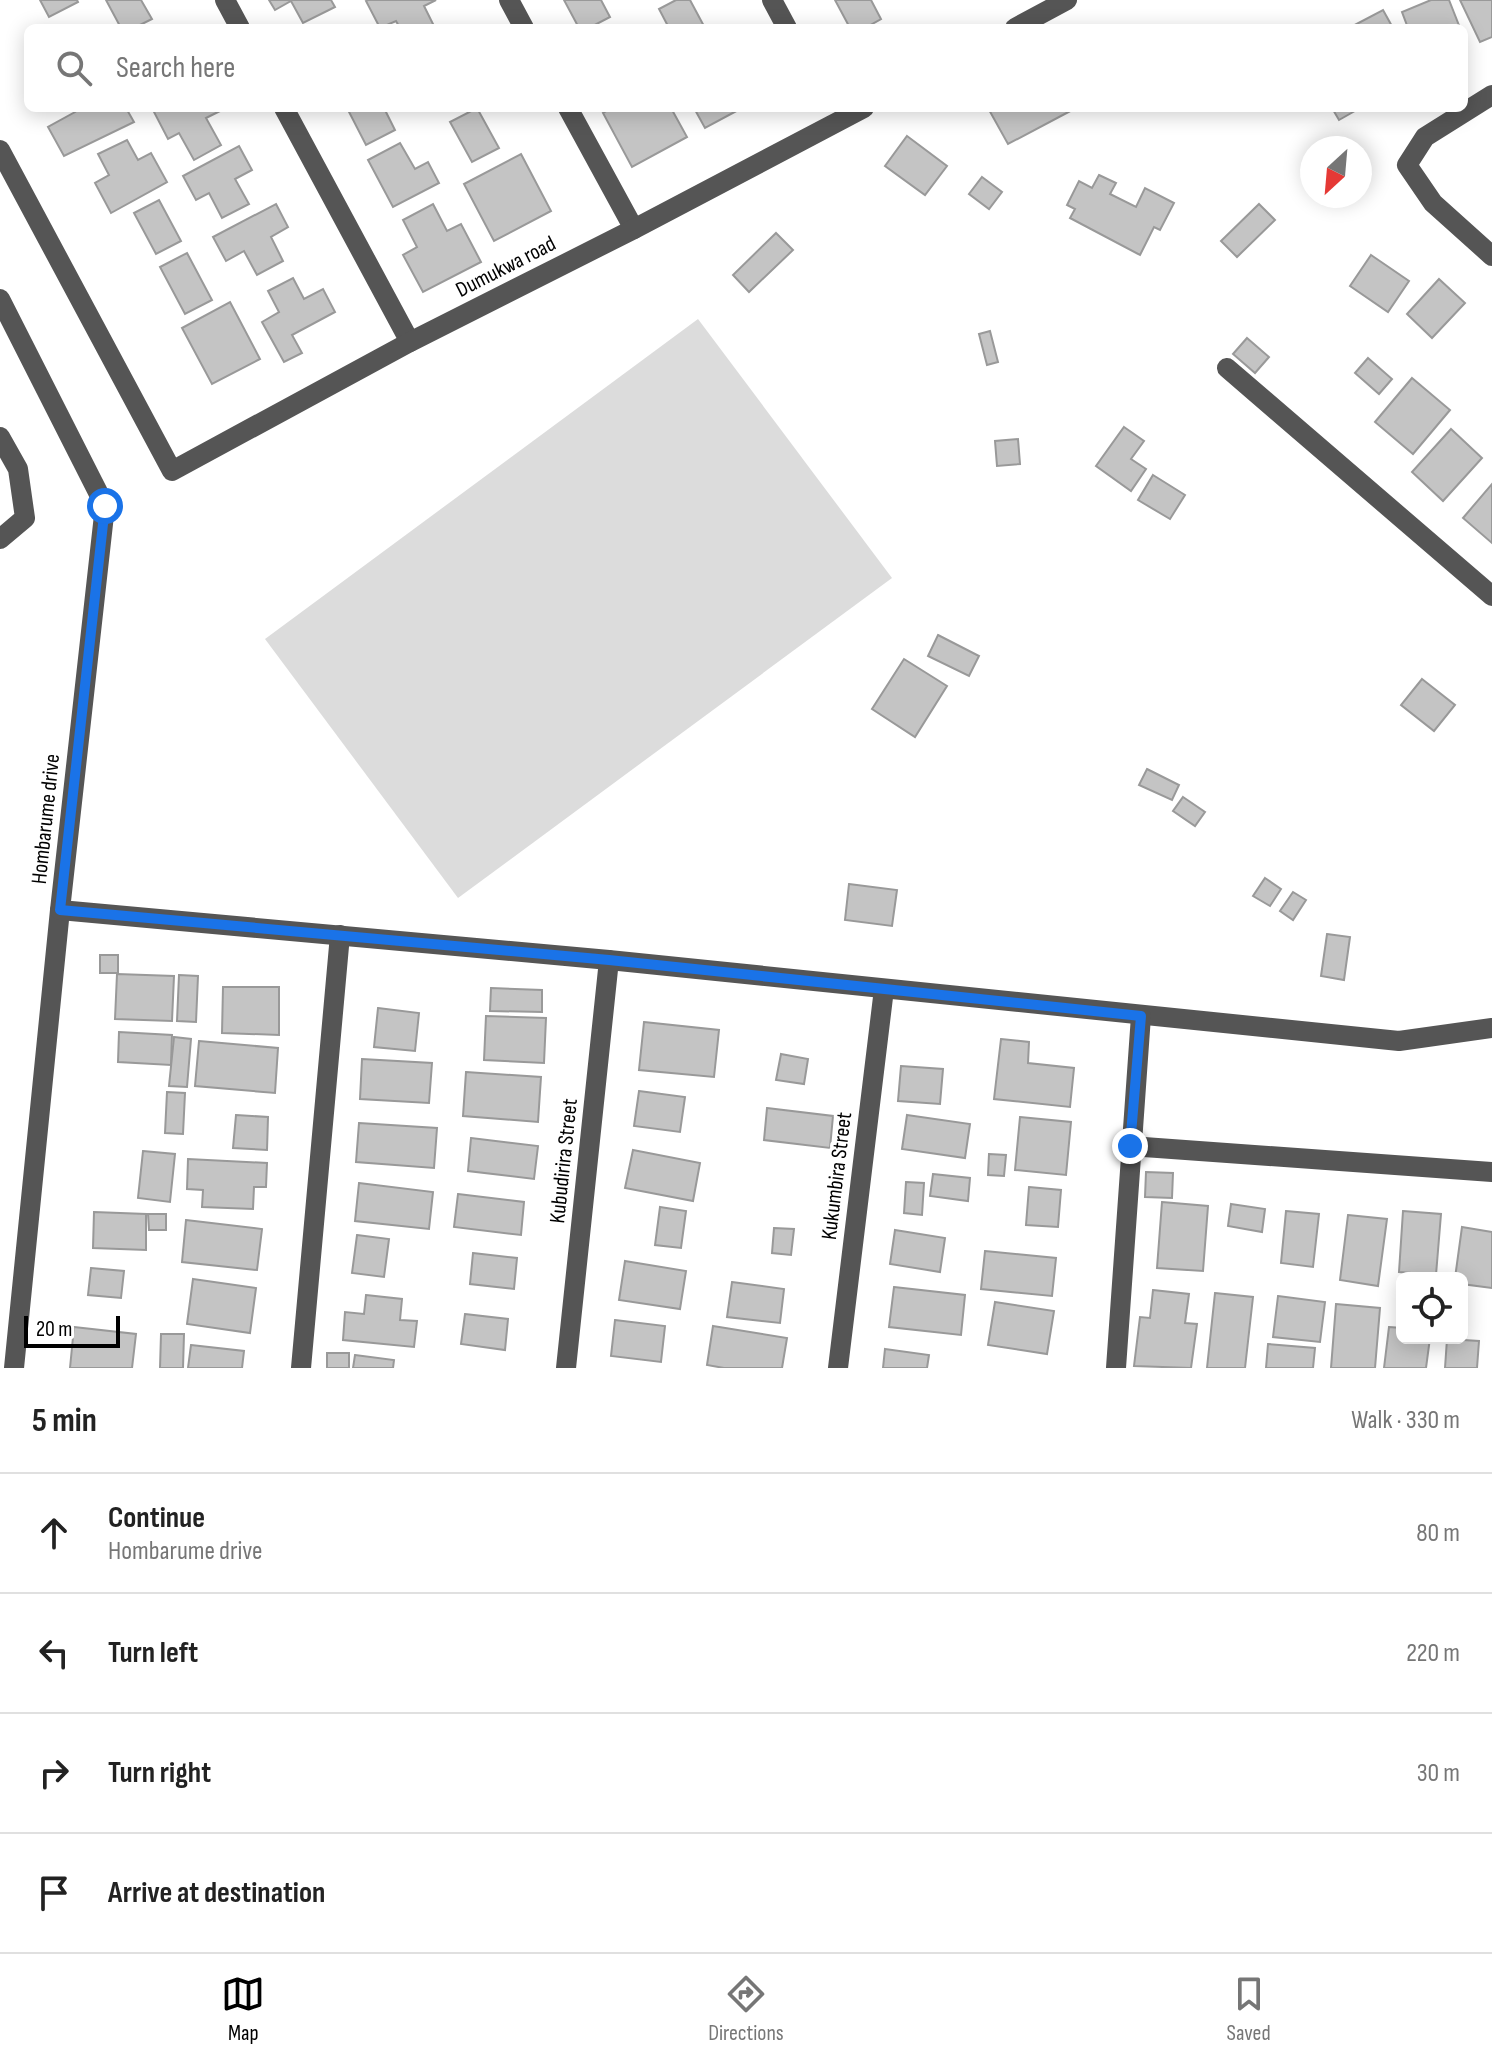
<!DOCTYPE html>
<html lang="en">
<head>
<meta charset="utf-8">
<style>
	body { margin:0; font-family:"Sofia Sans Condensed",sans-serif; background:#f2f2f2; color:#222 }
	.controls { position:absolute; right:24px; bottom:24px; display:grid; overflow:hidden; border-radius:12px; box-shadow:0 4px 20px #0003 }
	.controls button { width:72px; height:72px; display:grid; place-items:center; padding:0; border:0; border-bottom:2px solid #e0e0e0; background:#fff; color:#222; font:40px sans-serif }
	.compass { position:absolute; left:1300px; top:136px; width:72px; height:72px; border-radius:50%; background:#fff; box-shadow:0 4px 20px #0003; rotate:206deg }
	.scale { position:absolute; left:24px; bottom:20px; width:96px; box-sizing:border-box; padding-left:8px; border:4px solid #000; border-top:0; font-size:22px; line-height:28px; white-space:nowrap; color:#000; -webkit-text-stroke:6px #fff; paint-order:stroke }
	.stop { position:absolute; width:24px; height:24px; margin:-18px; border:6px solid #1a73e8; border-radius:50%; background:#fff }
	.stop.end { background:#1a73e8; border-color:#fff; box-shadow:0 2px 8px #0008 }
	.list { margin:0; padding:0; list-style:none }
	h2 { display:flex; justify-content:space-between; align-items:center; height:104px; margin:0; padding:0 32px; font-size:34px }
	h2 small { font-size:26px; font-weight:400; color:#767676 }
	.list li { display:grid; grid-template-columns:52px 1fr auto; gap:24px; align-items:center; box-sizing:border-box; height:120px; padding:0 32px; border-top:2px solid #e0e0e0 }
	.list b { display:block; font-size:30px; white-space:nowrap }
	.list p { margin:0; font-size:26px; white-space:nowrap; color:#767676 }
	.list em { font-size:26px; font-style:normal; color:#767676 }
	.icon { flex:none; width:44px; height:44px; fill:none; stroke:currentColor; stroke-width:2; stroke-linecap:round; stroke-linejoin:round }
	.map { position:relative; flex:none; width:1492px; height:1368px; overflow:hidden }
	.search { position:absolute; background:#fff; box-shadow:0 4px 20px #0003; left:24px; right:24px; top:24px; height:88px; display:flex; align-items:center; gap:20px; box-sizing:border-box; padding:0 28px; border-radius:12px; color:#767676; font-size:30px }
	.sheet { height:584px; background:#fff }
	nav { display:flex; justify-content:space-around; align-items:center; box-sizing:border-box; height:112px; border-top:2px solid #e0e0e0; background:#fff; font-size:22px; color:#767676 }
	nav a { display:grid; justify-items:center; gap:4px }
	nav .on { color:#000 }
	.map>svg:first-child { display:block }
	.green { fill:#dcdcdc }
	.building { fill:#c4c4c4; stroke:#999; stroke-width:2 }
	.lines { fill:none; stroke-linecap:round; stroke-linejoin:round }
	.minor { stroke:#555; stroke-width:20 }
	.route { stroke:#1a73e8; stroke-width:10 }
	.labels { text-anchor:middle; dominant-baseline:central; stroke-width:7; stroke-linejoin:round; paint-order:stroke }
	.street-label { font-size:22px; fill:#000; stroke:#fff }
</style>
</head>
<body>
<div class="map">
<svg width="1492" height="1368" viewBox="0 0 1492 1368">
	<rect width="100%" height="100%" fill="#fff"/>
	<!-- green -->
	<polygon class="green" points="698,319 892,578 458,898 265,639"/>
	<!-- building -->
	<g class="building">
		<polygon points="40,0 77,0 78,2 49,17"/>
		<polygon points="106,0 141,0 152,19 134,28 121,28"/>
		<polygon points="269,0 331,0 335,7 303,23 291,1 275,10"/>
		<polygon points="368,0 436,0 424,6 435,28 400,28 396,21 380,28 366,1"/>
		<polygon points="564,0 601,0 610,17 589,28 579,28"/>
		<polygon points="676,0 690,0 705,28 669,28 659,9"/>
		<polygon points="835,0 871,0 881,19 865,28 850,28"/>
		<polygon points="1431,0 1449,0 1460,28 1408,28 1402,12"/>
		<polygon points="1460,0 1492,0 1492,37 1480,42"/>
		<polygon points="1383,10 1393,28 1349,28"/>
		<polygon points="72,108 126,108 134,122 64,156 48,127 75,112"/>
		<polygon points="161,108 226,108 206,118 221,145 194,160 179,133 168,139 154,112"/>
		<polygon points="347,108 384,108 395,130 366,145"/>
		<polygon points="477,108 499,148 472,162 450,122"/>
		<polygon points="612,108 671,108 687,137 632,167 603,113"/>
		<polygon points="694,108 742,108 705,128"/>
		<polygon points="988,108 1076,108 1008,144"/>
		<polygon points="1332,108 1360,108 1339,120"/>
		<polygon points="907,136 947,166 925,195 885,166"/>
		<polygon points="127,140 138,160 151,153 167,182 111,213 95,183 109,175 98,154"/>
		<polygon points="400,143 415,169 428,162 439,183 393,207 368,160"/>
		<polygon points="239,146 252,170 235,179 249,204 222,218 209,193 196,200 183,176"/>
		<polygon points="521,154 551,211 494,241 464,184"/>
		<polygon points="1099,175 1116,183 1110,194 1136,207 1145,188 1174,203 1160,230 1154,227 1140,255 1070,218 1075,209 1067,205 1079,181 1092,188"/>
		<polygon points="982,177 1002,192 989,209 969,194"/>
		<polygon points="159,200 181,241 156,254 134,213"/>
		<polygon points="276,204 288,227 271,237 283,261 257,275 244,251 226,261 213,237"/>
		<polygon points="433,204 447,231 461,224 481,262 423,292 403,255 417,247 403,220"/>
		<polygon points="1259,204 1275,220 1237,257 1221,241"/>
		<polygon points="776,233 793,250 749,292 733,275"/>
		<polygon points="187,253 212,300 185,314 160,267"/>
		<polygon points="1371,255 1409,281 1388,312 1350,286"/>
		<polygon points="293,278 304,299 323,289 335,312 292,335 302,353 284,362 262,322 279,312 268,291"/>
		<polygon points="1439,279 1465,303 1432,338 1407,314"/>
		<polygon points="230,302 260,359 212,384 182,328"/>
		<polygon points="990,331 998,362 987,365 979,334"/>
		<polygon points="1247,338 1269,357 1255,373 1233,354"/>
		<polygon points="1368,358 1392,379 1379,394 1355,373"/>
		<polygon points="1412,378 1450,410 1413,454 1375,422"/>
		<polygon points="1124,427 1144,441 1131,459 1146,469 1131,491 1096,466"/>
		<polygon points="1451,429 1482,458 1443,501 1412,472"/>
		<polygon points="1018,439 1020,464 997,466 995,441"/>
		<polygon points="1153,475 1185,495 1170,519 1138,500"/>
		<polygon points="1492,484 1492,543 1463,518"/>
		<polygon points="938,635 979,656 969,676 928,656"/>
		<polygon points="904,659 947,686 915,737 872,709"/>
		<polygon points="1422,679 1455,705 1434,731 1401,705"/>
		<polygon points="1147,769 1179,785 1172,800 1139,785"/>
		<polygon points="1183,797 1205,812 1195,826 1173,811"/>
		<polygon points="1265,878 1281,889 1270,906 1253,896"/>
		<polygon points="849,884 897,890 892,926 845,920"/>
		<polygon points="1293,892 1306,900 1293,920 1280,911"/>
		<polygon points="1327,934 1350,937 1344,980 1321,976"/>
		<rect x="100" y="955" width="18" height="18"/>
		<polygon points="117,974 174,976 172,1021 115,1019"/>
		<polygon points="179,975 198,976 196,1022 177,1021"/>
		<polygon points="223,987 279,987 279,1035 222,1033"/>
		<polygon points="491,988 542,990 542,1012 490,1011"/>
		<polygon points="378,1008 419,1013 415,1051 374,1047"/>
		<polygon points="486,1016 546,1018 544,1063 484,1060"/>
		<polygon points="644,1022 719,1030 714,1077 639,1070"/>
		<polygon points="119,1032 172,1035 171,1065 118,1062"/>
		<polygon points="174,1037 191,1039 187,1087 169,1086"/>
		<polygon points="1001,1039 1029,1042 1028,1063 1074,1068 1070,1107 994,1099"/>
		<polygon points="199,1041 278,1048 275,1093 195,1086"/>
		<polygon points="781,1054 808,1059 804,1084 776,1080"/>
		<polygon points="362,1059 432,1063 429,1103 360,1099"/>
		<polygon points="901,1066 943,1069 940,1104 898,1101"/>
		<polygon points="466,1072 541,1077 538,1122 463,1116"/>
		<polygon points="639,1091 685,1097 680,1132 634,1126"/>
		<polygon points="167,1092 185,1093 183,1134 165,1133"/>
		<polygon points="767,1108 833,1116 830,1148 764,1140"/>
		<polygon points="236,1115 268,1117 267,1150 233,1148"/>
		<polygon points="907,1115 970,1124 965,1158 902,1149"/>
		<polygon points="1020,1117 1071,1122 1066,1175 1015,1170"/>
		<polygon points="359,1123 437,1128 434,1168 356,1162"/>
		<polygon points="471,1138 538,1146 534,1179 468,1171"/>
		<polygon points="633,1150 700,1163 693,1201 625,1188"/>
		<polygon points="143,1151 175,1154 170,1202 138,1198"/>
		<polygon points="989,1154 1006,1155 1004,1176 988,1175"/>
		<polygon points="188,1159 267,1163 266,1187 254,1187 253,1209 202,1207 203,1190 187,1189"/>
		<polygon points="1146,1172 1173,1173 1172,1198 1145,1197"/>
		<polygon points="933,1174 970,1178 968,1201 930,1196"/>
		<polygon points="906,1182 924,1183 922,1215 904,1213"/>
		<polygon points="359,1183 433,1192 429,1229 355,1221"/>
		<polygon points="1029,1187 1061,1190 1058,1227 1026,1225"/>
		<polygon points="458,1194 524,1202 521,1235 454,1227"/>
		<polygon points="1162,1202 1208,1206 1203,1271 1157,1268"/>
		<polygon points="1231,1204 1265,1209 1262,1232 1228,1226"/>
		<polygon points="660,1207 686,1211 681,1248 655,1245"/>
		<polygon points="1286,1211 1319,1214 1313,1267 1281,1263"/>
		<polygon points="1403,1211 1441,1214 1436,1275 1399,1272"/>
		<polygon points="94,1212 146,1214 146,1250 93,1248"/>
		<polygon points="148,1214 166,1214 166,1230 149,1230"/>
		<polygon points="1348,1215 1387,1219 1378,1286 1340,1280"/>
		<polygon points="186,1220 262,1229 257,1270 182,1262"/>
		<polygon points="1462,1227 1492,1232 1492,1288 1462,1284 1462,1278 1455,1278"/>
		<polygon points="774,1228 794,1229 791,1255 772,1253"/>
		<polygon points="895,1230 945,1238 940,1272 890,1264"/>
		<polygon points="357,1235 389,1239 384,1277 352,1273"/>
		<polygon points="985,1251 1056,1258 1052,1296 981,1289"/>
		<polygon points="473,1253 517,1258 514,1289 470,1284"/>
		<polygon points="625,1261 686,1271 680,1309 619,1300"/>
		<polygon points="91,1268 124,1271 121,1298 88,1295"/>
		<polygon points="193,1279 256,1288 250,1333 187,1324"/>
		<polygon points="732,1282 784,1289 780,1323 727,1317"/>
		<polygon points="894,1287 965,1295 961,1335 889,1327"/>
		<polygon points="1153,1290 1189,1294 1185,1323 1197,1324 1191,1368 1134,1366 1140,1317 1150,1318"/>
		<polygon points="1215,1293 1253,1297 1245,1368 1207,1368"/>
		<polygon points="366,1295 402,1299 400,1320 417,1321 414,1347 343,1340 345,1312 364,1314"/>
		<polygon points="1278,1296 1325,1302 1320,1342 1273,1337"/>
		<polygon points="995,1302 1054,1311 1047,1354 988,1345"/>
		<polygon points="1336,1304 1380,1308 1375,1368 1331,1368"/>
		<polygon points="465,1314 508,1319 505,1350 461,1344"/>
		<polygon points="615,1320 665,1326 661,1362 611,1356"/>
		<polygon points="713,1326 787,1338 782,1368 724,1368 707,1365"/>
		<polygon points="74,1327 136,1334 132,1368 70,1368"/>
		<polygon points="1389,1327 1402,1328 1402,1338 1430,1338 1426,1368 1384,1368"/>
		<polygon points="161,1334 184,1334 183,1368 160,1368"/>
		<polygon points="1447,1339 1479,1341 1477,1368 1445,1368"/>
		<polygon points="1268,1344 1315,1348 1313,1368 1266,1368"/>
		<polygon points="191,1345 244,1351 242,1368 188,1368"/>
		<polygon points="885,1349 929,1355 927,1368 883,1368"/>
		<rect x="327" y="1353" width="22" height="15"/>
		<polygon points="355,1355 394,1360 393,1368 353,1368"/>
	</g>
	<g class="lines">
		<!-- minor -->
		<g class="minor">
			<polyline points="225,0 240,28"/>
			<polyline points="509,0 524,28"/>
			<polyline points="772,0 787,28"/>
			<polyline points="1015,28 1067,0"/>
			<polyline points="1492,95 1425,137 1407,165 1433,203 1492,256"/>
			<polyline points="284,108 410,342"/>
			<polyline points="568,108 634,229"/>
			<polyline points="0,150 172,471 410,342 634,229 864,108"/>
			<polyline points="0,299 105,506 60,910 14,1368"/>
			<polyline points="1227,368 1492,596"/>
			<polyline points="0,437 18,469 25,518 0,539"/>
			<polyline points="60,910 609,960 1399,1041 1492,1028"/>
			<polyline points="1130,1146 1492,1172"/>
			<polyline points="301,1368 340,935"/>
			<polyline points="566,1368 609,960"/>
			<polyline points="838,1368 884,989"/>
			<polyline points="1116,1368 1141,1016"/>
		</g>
	</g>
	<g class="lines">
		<!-- route -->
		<polyline class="route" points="105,506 60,910 609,960 1141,1016 1130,1146"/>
	</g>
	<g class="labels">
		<!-- street labels -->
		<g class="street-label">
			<text transform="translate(506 267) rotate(-27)">Dumukwa road</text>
			<text transform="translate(46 819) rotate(-84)">Hombarume drive</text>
			<text transform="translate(564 1161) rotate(-84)">Kubudirira Street</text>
			<text transform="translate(837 1176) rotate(-83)">Kukumbira Street</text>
		</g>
	</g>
</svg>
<div class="controls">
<button><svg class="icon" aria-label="locate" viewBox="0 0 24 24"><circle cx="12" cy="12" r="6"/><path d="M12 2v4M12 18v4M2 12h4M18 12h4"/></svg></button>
</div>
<svg class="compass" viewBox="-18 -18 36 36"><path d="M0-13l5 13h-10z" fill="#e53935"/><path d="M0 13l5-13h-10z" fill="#767676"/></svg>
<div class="scale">20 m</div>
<div class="stop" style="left:105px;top:506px"></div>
<div class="stop end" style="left:1130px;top:1146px"></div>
<div class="search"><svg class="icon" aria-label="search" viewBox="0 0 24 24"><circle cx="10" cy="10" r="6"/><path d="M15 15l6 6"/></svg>Search here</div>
</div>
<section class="sheet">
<h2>5 min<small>Walk · 330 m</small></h2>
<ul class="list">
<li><svg class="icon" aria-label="ahead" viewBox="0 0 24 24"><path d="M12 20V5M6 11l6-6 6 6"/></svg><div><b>Continue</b><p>Hombarume drive</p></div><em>80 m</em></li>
<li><svg class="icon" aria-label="left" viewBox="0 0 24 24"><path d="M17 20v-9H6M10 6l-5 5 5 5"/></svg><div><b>Turn left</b></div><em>220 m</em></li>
<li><svg class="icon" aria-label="right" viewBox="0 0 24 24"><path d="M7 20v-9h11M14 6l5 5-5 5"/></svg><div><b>Turn right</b></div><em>30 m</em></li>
<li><svg class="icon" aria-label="arrive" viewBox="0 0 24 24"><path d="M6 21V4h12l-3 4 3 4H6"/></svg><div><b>Arrive at destination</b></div></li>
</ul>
</section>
<nav>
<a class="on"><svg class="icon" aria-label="map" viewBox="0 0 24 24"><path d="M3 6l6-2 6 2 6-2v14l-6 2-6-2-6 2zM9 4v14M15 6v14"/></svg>Map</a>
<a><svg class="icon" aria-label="directions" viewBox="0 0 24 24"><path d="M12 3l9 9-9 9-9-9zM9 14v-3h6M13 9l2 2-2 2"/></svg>Directions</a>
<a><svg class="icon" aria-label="saved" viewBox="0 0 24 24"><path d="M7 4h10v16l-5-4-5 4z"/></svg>Saved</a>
</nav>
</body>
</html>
